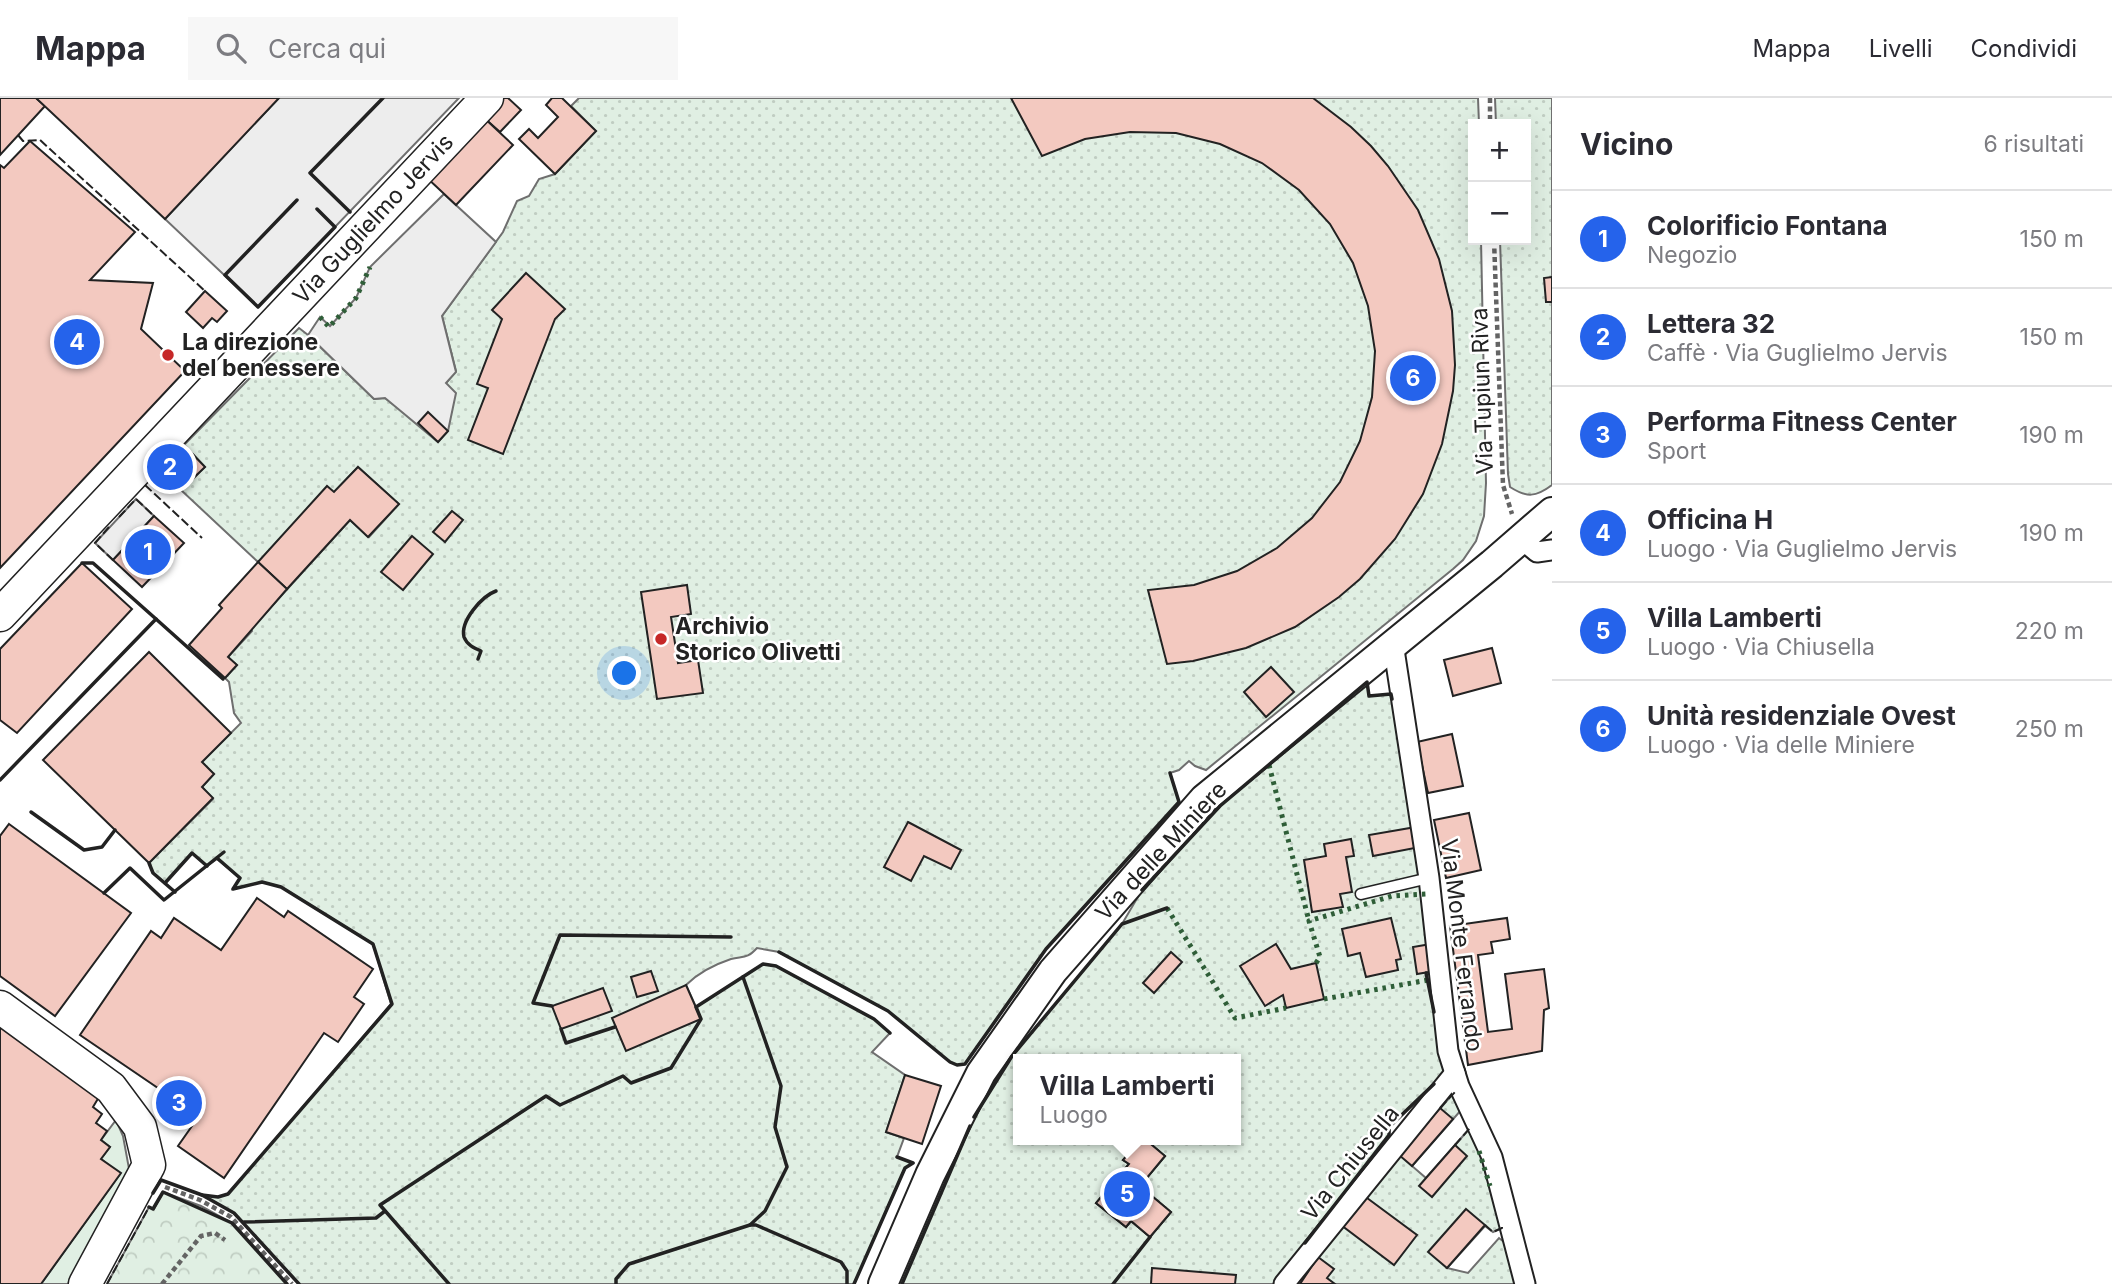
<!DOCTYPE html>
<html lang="it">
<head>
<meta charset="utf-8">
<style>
	body { margin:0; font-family:Inter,sans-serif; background:#f7f7f7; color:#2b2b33 }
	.controls { position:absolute; right:21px; top:21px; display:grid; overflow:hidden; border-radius:0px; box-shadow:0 7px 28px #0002 }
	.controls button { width:63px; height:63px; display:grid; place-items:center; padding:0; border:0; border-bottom:2px solid #e1e1e2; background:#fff; color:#2b2b33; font:35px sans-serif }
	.you { position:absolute; left:625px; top:576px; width:24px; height:24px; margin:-18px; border:5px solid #fff; border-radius:50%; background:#1a73e8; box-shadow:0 0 0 10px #1a73e833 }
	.badge { display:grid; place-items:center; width:46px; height:46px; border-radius:50%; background:#2563eb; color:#fff; font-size:23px; font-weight:700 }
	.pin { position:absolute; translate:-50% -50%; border:4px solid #fff; box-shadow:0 2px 7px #0006 }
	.popup { position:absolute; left:1013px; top:956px; width:228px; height:91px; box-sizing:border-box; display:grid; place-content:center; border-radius:0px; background:#fff; filter:drop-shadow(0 2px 5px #0005); font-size:23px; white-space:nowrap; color:#7c7c81 }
	.popup b { font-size:26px; color:#2b2b33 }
	.popup::after { content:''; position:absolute; left:50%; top:100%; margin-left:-14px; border:14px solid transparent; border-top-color:#fff }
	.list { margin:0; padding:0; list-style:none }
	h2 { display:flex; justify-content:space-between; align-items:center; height:91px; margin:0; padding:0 28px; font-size:30px }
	h2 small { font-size:23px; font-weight:400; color:#7c7c81 }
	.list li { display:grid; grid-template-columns:46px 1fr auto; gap:21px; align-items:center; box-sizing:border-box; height:98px; padding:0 28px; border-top:2px solid #e1e1e2 }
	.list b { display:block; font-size:26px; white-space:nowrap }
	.list p { margin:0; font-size:23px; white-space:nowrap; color:#7c7c81 }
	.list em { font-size:23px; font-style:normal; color:#7c7c81 }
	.icon { flex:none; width:38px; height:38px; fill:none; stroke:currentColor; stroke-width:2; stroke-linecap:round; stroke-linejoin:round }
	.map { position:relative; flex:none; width:1552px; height:1186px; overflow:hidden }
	header { display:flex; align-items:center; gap:42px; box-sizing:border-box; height:98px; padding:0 35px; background:#fff; border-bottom:2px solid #e1e1e2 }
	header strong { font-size:33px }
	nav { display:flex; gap:38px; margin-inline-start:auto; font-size:24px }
	.search { width:490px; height:63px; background:#f7f7f7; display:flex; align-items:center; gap:18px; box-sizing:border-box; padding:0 24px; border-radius:0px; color:#7c7c81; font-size:26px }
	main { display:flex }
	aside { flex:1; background:#fff }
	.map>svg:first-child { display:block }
	.grass { fill:#e0efe3; stroke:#6f6f6f; stroke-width:2 }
	.forest { fill:url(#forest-crowns); stroke:#6f6f6f; stroke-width:2 }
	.garden { fill:url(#garden-dots); stroke:#6f6f6f; stroke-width:2; fill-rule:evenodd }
	.parking { fill:#ededed; stroke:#6f6f6f; stroke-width:2 }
	.building { fill:#f3c9c0; stroke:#222; stroke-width:2 }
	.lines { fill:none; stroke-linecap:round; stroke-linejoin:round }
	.lane-casing { stroke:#222; stroke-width:13 }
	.street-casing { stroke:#222; stroke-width:23 }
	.secondary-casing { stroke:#222; stroke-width:32 }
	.primary-casing { stroke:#222; stroke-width:35 }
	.path { stroke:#646464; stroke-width:4.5; stroke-dasharray:5 3.5; stroke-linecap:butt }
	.lane { stroke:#fff; stroke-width:10 }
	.street { stroke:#fff; stroke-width:19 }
	.secondary { stroke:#fff; stroke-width:28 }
	.primary { stroke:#fff; stroke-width:32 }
	.hedge { stroke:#2f5e38; stroke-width:5; stroke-dasharray:3.5 5; stroke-linecap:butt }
	.fence { stroke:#222; stroke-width:2; stroke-dasharray:9 3.5; stroke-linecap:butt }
	.wall { stroke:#222; stroke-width:3.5 }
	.poi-dot { fill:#c62828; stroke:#fff; stroke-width:2.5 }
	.labels { text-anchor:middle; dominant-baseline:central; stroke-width:5; stroke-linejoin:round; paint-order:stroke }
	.street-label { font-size:23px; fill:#222; stroke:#fff }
	.poi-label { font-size:23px; font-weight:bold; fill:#222; stroke:#fff; text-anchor:start }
</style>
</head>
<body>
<header>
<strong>Mappa</strong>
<div class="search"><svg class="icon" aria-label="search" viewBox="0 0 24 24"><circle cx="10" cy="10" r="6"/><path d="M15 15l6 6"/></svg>Cerca qui</div>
<nav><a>Mappa</a><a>Livelli</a><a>Condividi</a></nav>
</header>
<main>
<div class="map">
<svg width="1552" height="1186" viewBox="0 0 1552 1186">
	<defs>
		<pattern id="forest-crowns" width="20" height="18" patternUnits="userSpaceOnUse" patternTransform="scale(1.75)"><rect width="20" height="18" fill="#e0efe3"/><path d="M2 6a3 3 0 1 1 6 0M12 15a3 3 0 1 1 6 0" fill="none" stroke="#c0cdc2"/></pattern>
		<pattern id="garden-dots" width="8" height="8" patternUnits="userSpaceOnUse" patternTransform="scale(1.75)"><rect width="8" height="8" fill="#e0efe3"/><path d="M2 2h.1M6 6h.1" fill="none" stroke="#c0cdc2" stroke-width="1.8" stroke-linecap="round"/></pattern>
	</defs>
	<rect width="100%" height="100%" fill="#fff"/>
	<!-- grass -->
	<polygon class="grass" points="116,1022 123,1038 130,1076 68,1186 41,1186 120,1076 101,1061 110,1049 101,1042"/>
	<!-- forest -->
	<polygon class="forest" points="163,1094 201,1108 232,1125 287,1186 107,1186 149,1109 154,1111"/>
	<!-- garden -->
	<g class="garden">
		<path d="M579,0H1478L1479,26H1473V142H1481L1486,385L1484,418L1476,443L1463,462L1453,471L1206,672L1195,668L1189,663L1179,672L1170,675L1179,704L1046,851L965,966L957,967L950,964L888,913L779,854L757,850C747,861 744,858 731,861C713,867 699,874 686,887L696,909L763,866L776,868L874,921L890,935L872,954L905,977L886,1034L904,1040L897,1059L913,1065L905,1070L854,1186H299L234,1115L202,1097L218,1099L228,1096L391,906L373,846L281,789L262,784L233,791L240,780L217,761L207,768L192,755L165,785L153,775L149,765L213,701L202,689L214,676L202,664L241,625L234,615L229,584L225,580L237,567L228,559L252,533L251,531L350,422L369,439L399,406L358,369L334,394L258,464L181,392L205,369L184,347L299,230L308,237L374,301L385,300L418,325L446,285L456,273L442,218L503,134L517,103L529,98L539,81L555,76L596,33L571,8Z"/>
		<path d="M1495,0H1552V387C1536,399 1527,400 1510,389L1508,376L1500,142H1526V26H1496Z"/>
		<path d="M1367,584L1369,598L1391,596L1435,873L1426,875L1446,970L1444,976L1390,1029L1389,1037L1273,1186H902L973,1020L1012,958L1122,826L1142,792L1220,708ZM1018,961H1236V1042H1018Z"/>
		<polygon points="1456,992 1462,1011 1412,1068 1426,1080 1470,1030 1479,1053 1502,1130 1493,1134 1485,1128 1447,1170 1468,1175 1499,1140 1509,1148 1517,1186 1300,1186 1341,1127"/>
	</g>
	<!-- parking -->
	<g class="parking">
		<polygon points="279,0 459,0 258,209 165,121"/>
		<polygon points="444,96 496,144 442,218 456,274 446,285 456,295 448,333 438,344 385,300 374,301 308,237 320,219 330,228 356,200 370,169"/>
		<polygon points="136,401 154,418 113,462 95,445"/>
	</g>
	<!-- building -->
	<g class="building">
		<polygon points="0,0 36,0 45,8 0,57"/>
		<polygon points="36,0 279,0 165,121"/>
		<polygon points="499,0 508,0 521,12 500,34 482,18"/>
		<polygon points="552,0 562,0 596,33 555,76 519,41 529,31 538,40 558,19 546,7"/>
		<polygon points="1011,0 1313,0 1351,29 1371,48 1388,68 1418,112 1439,161 1452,213 1455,267 1453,293 1442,346 1423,396 1395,441 1360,481 1339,499 1295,529 1246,550 1193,563 1167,566 1148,492 1194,487 1237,473 1277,450 1312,420 1340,384 1360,343 1372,299 1375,253 1368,208 1353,165 1330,126 1299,92 1262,65 1220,46 1176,35 1130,34 1085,41 1042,58"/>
		<polygon points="482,18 513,47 456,107 425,78"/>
		<polygon points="30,43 135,134 90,182 153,185 141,231 185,273 0,470 0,67 4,70"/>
		<polygon points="526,175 565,211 555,221 503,356 468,342 488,290 477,286 502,221 492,212"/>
		<polygon points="1552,179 1552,204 1546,204 1544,180"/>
		<polygon points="205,193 227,213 217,224 212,220 203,230 186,214"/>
		<polygon points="428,314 448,333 438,344 418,325"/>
		<polygon points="186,349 205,369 181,392 162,374"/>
		<polygon points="358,369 399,406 368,439 350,422 287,491 258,464 327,388 334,394"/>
		<polygon points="452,413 463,422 445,444 433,434"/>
		<polygon points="154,418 184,445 142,489 113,462"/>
		<polygon points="412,438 433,456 403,492 381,474"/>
		<polygon points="258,464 287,491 228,559 237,567 225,580 189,547 222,510 219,507"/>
		<polygon points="82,465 132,511 17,635 0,622 0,551"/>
		<polygon points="687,487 691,516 671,519 678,565 698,562 703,595 657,601 641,494"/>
		<polygon points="1492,550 1501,585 1453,598 1444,562"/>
		<polygon points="149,554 231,635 202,664 214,676 202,689 213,700 149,765 43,662"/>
		<polygon points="1271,569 1294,594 1266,619 1244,594"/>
		<polygon points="1452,636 1463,688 1428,695 1417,644"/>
		<polygon points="1469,715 1481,772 1446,780 1434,722"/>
		<polygon points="908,724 961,752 951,771 924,758 911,783 884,769"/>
		<polygon points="9,726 131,815 55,918 0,878 0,738"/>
		<polygon points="1416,729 1420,749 1373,758 1369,737"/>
		<polygon points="1351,741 1354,758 1346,759 1352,794 1340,796 1343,809 1312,814 1304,762 1326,758 1324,746"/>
		<polygon points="257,800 284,819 288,813 373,871 354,899 364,906 338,944 324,935 224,1080 178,1048 199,1018 80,937 151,833 161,840 174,820 221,852"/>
		<polygon points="1391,820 1401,861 1396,862 1398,872 1366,879 1360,855 1348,858 1342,831"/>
		<polygon points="1507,820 1510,841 1491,844 1493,855 1478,857 1488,934 1512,931 1505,876 1544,871 1549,910 1544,912 1542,953 1468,967 1450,828"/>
		<polygon points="1276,846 1291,871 1316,865 1324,901 1286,910 1283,897 1265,908 1240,868"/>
		<polygon points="1431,846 1435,873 1417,876 1413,849"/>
		<polygon points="1171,854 1182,864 1154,895 1143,885"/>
		<polygon points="651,873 658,893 637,899 631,879"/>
		<polygon points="686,887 701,921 626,953 612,920"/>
		<polygon points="603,890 612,913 561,931 552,908"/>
		<polygon points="0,922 99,999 93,1009 102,1016 96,1025 107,1033 101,1042 110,1049 101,1061 121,1075 41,1186 0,1186"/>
		<polygon points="905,977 941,988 922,1046 886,1034"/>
		<polygon points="1440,1010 1453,1021 1412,1068 1399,1057"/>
		<polygon points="1140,1042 1146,1042 1165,1058 1140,1088 1171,1114 1150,1139 1131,1123 1126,1129 1096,1105 1129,1066 1123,1062"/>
		<polygon points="1140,1042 1146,1042 1165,1058 1140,1088 1171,1114 1150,1139 1131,1123 1126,1129 1096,1105 1129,1066 1123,1062"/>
		<polygon points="1455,1047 1467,1058 1432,1099 1419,1088"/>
		<polygon points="1363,1097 1417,1137 1394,1167 1341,1127"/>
		<polygon points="1466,1111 1485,1127 1447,1170 1428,1154"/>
		<polygon points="1318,1159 1334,1171 1327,1180 1335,1186 1300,1186"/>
		<polygon points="1152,1170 1236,1177 1235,1186 1151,1186"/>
	</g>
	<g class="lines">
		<defs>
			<polyline id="lane" points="1361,796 1429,780"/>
			<g id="street">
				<polyline points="1520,440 1537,454 1552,452"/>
				<polyline points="1393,545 1429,780 1448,953 1459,988 1492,1059 1525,1186"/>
				<polyline points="1284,1186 1455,975"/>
			</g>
			<polyline id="secondary" points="883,1186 930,1077 981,975 1053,873 1204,701 1492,466 1552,414"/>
			<g id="primary">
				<polyline points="0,517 487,0"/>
				<polyline points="0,909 111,990 140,1029 149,1067 85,1186"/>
			</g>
		</defs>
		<!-- lane casing -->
		<use href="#lane" class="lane-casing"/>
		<!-- street casing -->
		<use href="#street" class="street-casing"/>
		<!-- secondary casing -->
		<use href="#secondary" class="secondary-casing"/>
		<!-- primary casing -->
		<use href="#primary" class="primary-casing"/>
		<!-- path -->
		<g class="path">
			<polyline points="1490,0 1490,26"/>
			<polyline points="1494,142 1503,387 1512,416"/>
			<polyline points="165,1089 200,1102 231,1119 292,1186"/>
			<polyline points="162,1186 201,1138 215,1135 225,1142"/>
		</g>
		<!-- lane -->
		<use href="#lane" class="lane"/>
		<!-- street -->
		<use href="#street" class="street"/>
		<!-- secondary -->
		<use href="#secondary" class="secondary"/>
		<!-- primary -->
		<use href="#primary" class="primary"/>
		<!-- hedge -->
		<g class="hedge">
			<polyline points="320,219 329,229 356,200 370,169"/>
			<polyline points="1269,667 1309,823"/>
			<polyline points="1167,810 1235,920 1286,910"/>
			<polyline points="1316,865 1320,859 1309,823 1392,798 1426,796"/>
			<polyline points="1324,901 1428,882"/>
			<polyline points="1479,1053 1490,1088"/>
		</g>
		<!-- fence -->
		<g class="fence">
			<polyline points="18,37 23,43 40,42 205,193"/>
			<polyline points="145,387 202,440"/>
			<polyline points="119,419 136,401 154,418"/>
			<polyline points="109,429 95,445 113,462"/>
			<polyline points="1440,1010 1455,994"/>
			<polyline points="1455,1047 1470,1030"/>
			<polyline points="1485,1127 1493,1134 1502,1130 1502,1127"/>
			<polyline points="107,1186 149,1109"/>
		</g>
		<!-- wall -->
		<g class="wall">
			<polyline points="297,102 225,177 258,209 335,129 317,111"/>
			<polyline points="350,114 310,75 383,0"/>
			<polyline points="156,521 223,581"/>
			<path d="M478,561L481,553C474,550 467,547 464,539C460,523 482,498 496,493"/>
			<polyline points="0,682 156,521 93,465 82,465"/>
			<polyline points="31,714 84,752 102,749 115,732"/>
			<polyline points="149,765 153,775 175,794"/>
			<polyline points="165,785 192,755 207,768"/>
			<polyline points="1142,792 1220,708 1367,584 1369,598 1391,596 1392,601"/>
			<polyline points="104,795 130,770 164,802 224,754"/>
			<polyline points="779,854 888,913 950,964 957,967 965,966 1046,851 1179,704 1170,675"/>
			<polyline points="1426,875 1434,914"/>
			<polyline points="743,879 781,988 775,1029 787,1069 765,1113 750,1127"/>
			<polyline points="552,908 533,905 560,837 731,839"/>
			<polyline points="561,931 566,945 615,929"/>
			<polyline points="974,1019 1012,958 1122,826 1167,810"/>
			<polyline points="153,1095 161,1082 202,1097 234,1115 299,1186"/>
			<polyline points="202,1097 218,1099 228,1096 392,906 373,846 281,789 262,784 233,791 240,780 217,760"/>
			<polyline points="149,1109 153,1111 163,1094 232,1125 287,1186"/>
			<polyline points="244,1124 376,1120 385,1113"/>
			<polyline points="1305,1145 1389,1037 1389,1029 1434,986"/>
			<polyline points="449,1186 380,1107 546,998 560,1007 623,978 631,985 671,970 701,921 696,909 763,866 776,868 874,921 890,935"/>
			<polyline points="616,1186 616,1181 629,1166 750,1127 756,1127 841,1164 847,1173 847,1186"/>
			<polyline points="854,1186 905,1070 913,1065 897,1059"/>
			<polyline points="902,1186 970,1028"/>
			<polyline points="1113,1186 1150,1139"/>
		</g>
	</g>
	<!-- markers -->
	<g class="poi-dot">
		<circle cx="168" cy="257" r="7"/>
		<circle cx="661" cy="541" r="7"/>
	</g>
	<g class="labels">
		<!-- street labels -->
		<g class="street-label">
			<text transform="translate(373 121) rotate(-47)">Via Guglielmo Jervis</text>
			<text transform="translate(1482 293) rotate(-92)">Via Tupiun Riva</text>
			<text transform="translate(1161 753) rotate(-47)">Via delle Miniere</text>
			<text transform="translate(1462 847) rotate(83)">Via Monte Ferrando</text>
			<text transform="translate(1350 1065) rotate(-51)">Via Chiusella</text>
		</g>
		<!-- poi labels -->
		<g class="poi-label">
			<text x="182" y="244">La direzione<tspan x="182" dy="26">del benessere</tspan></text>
			<text x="675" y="528">Archivio<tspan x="675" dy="26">Storico Olivetti</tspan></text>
		</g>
	</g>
</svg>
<div class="controls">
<button>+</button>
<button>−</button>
</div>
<div class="you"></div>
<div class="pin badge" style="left:148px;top:454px">1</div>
<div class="pin badge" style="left:170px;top:369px">2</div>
<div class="pin badge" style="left:179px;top:1005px">3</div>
<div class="pin badge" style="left:77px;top:244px">4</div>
<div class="pin badge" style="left:1127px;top:1096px">5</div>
<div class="popup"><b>Villa Lamberti</b>Luogo</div>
<div class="pin badge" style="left:1413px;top:280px">6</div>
</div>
<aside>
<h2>Vicino<small>6 risultati</small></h2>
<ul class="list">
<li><span class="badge">1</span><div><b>Colorificio Fontana</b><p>Negozio</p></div><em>150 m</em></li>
<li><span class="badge">2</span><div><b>Lettera 32</b><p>Caffè · Via Guglielmo Jervis</p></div><em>150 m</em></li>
<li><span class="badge">3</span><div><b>Performa Fitness Center</b><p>Sport</p></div><em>190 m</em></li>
<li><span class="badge">4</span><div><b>Officina H</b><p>Luogo · Via Guglielmo Jervis</p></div><em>190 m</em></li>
<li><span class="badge">5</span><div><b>Villa Lamberti</b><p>Luogo · Via Chiusella</p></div><em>220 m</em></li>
<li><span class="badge">6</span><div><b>Unità residenziale Ovest</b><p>Luogo · Via delle Miniere</p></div><em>250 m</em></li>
</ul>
</aside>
</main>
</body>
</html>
